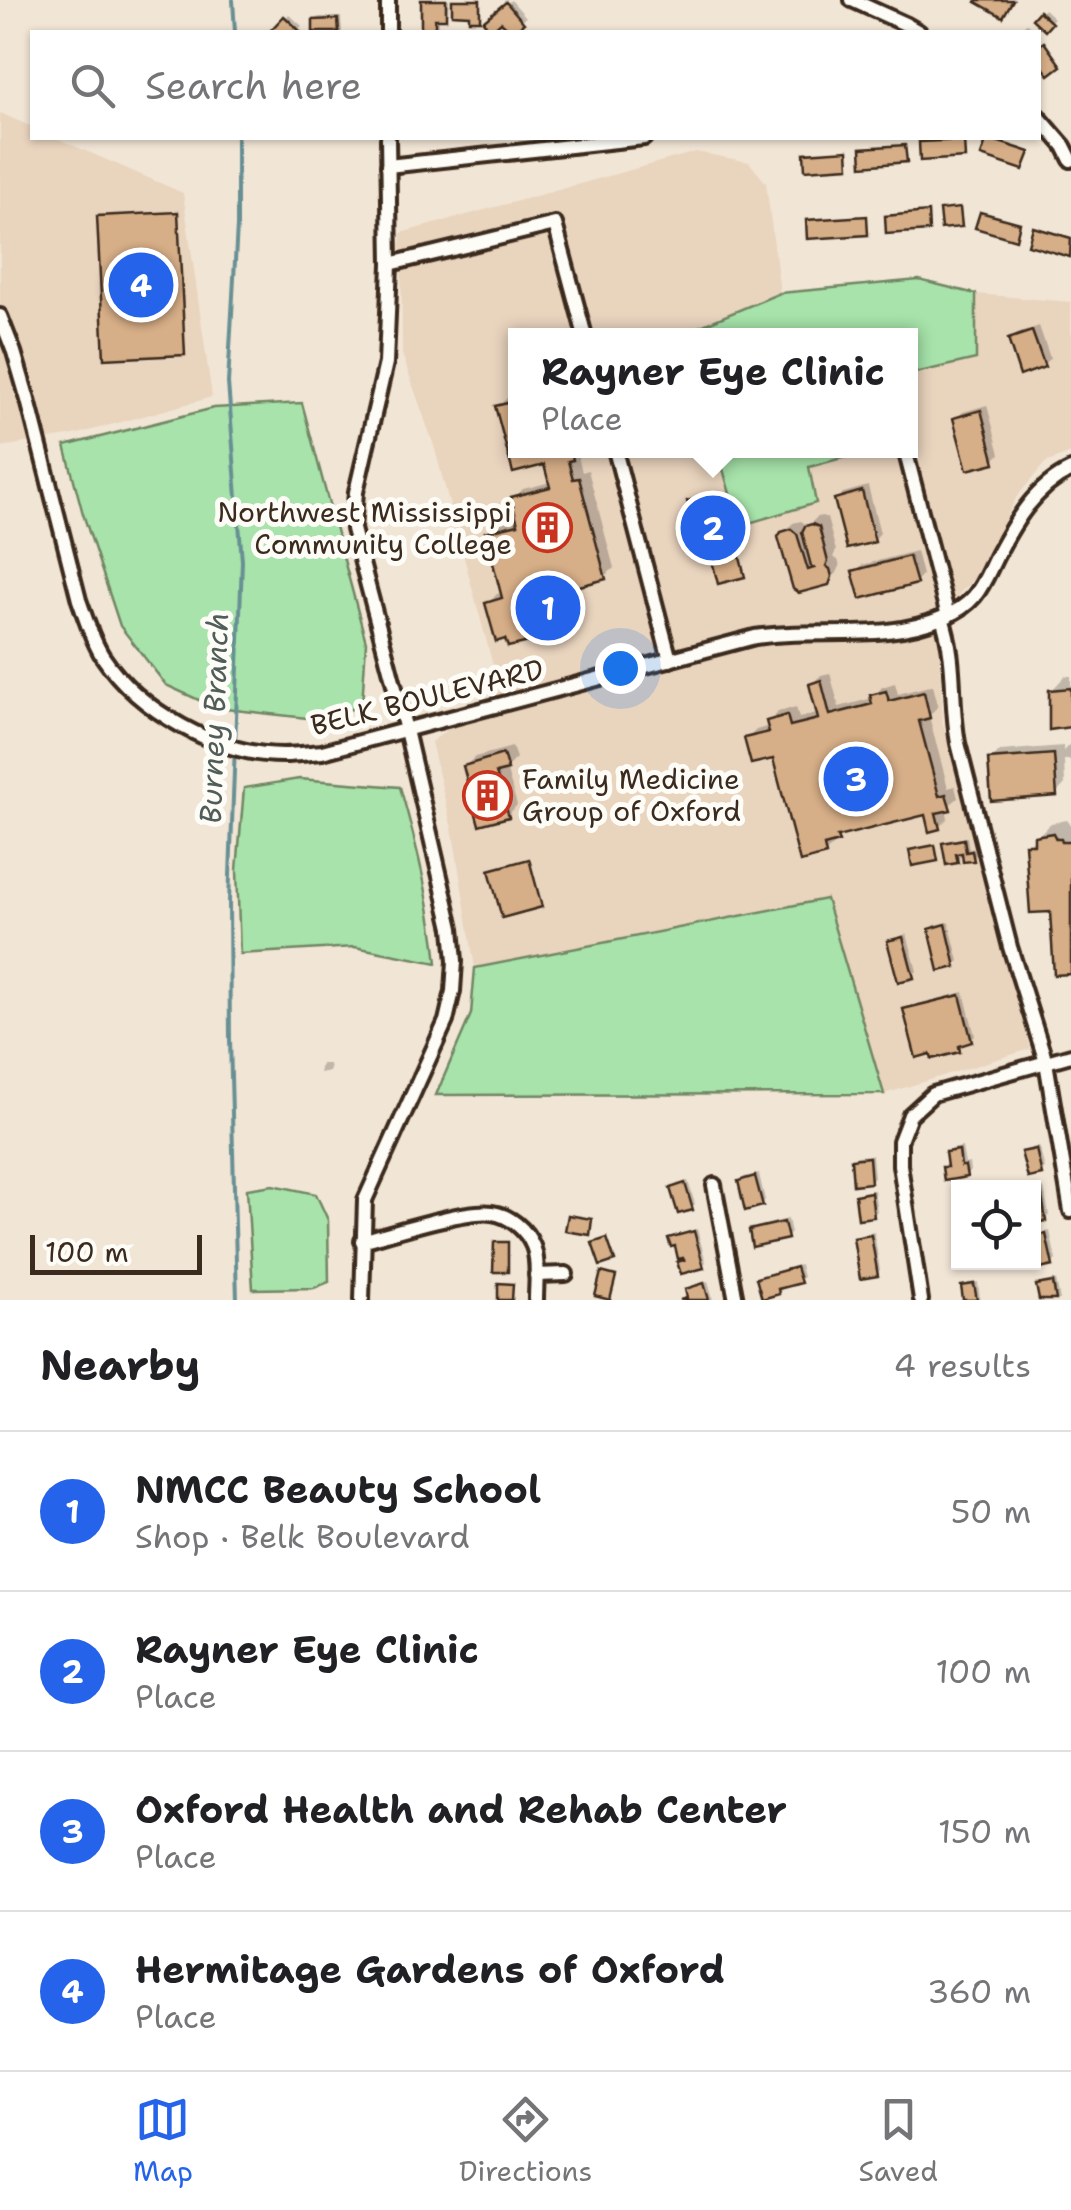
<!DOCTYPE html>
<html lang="en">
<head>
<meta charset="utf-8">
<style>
	body { margin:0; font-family:"Shantell Sans",sans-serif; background:#f6f6f6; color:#202124 }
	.controls { position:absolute; right:30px; bottom:30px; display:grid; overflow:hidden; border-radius:0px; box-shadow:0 2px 8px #0004 }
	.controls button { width:90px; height:90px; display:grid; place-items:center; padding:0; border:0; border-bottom:2px solid #e0e0e0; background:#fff; color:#202124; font:50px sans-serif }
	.scale { position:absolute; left:30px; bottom:25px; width:172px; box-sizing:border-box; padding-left:10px; border:5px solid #3b2a1e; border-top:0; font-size:28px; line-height:35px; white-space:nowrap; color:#3b2a1e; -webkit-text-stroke:8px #fdfcf7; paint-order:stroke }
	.you { position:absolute; left:620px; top:668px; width:35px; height:35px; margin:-25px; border:8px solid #fff; border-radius:50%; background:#1a73e8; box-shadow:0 0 0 15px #1a73e833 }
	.badge { display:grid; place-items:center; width:65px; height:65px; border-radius:50%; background:#2563eb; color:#fff; font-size:32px; font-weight:700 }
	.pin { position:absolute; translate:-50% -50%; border:5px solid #fff; box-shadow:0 2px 10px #0006 }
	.popup { position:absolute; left:508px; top:328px; width:410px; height:130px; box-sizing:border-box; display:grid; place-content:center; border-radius:0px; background:#fff; filter:drop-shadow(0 2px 8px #0005); font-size:32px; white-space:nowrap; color:#757577 }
	.popup b { font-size:38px; color:#202124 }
	.popup::after { content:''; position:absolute; left:50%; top:100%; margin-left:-20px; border:20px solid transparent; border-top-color:#fff }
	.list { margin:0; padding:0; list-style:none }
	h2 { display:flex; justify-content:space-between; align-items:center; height:130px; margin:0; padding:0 40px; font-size:42px }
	h2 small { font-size:32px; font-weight:400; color:#757577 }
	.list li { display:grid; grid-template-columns:65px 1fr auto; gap:30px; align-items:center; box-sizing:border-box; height:160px; padding:0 40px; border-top:2px solid #e0e0e0 }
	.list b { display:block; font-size:38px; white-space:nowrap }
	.list p { margin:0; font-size:32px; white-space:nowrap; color:#757577 }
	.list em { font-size:32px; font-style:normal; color:#757577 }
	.icon { flex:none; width:55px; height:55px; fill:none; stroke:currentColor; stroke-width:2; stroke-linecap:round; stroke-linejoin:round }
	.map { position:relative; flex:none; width:1071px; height:1300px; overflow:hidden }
	.search { position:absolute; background:#fff; box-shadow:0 2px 8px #0004; left:30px; right:30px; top:30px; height:110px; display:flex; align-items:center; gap:25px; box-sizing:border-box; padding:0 35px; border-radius:0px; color:#757577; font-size:38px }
	.sheet { height:770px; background:#fff }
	nav { display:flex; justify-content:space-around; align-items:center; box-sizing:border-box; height:140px; border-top:2px solid #e0e0e0; background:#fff; font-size:28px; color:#757577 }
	nav a { display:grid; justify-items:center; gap:5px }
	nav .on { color:#2563eb }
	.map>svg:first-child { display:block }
	.built { fill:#e9d4be }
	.green { fill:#a7e3aa; stroke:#718664; stroke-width:2.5 }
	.shadow { fill:#0003 }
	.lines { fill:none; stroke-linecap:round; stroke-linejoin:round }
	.stream { stroke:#679094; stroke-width:4 }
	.building { fill:#d6ae87; stroke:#3b2a1e; stroke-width:2.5 }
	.minor-casing { stroke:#3b2a1e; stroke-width:20 }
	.minor { stroke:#fdfcf7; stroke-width:12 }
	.labels { text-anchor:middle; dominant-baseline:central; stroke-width:10; stroke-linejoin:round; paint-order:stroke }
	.poi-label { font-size:28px; fill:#3b2a1e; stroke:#fdfcf7; text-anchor:end }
	.street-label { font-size:28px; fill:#3b2a1e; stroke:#fdfcf7 }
	.water-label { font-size:30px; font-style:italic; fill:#515d59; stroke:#fdfcf7 }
</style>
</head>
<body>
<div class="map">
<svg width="1071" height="1300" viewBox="0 0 1071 1300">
	<rect width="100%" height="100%" fill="#f1e5d5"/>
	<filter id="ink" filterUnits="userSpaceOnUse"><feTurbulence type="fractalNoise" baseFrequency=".01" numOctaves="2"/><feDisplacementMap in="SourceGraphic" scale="20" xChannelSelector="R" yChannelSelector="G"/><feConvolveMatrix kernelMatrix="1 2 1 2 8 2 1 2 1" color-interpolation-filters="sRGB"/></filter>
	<g filter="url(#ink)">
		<!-- built -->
		<g class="built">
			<polygon points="0,113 32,127 32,138 56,138 183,193 212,397 74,435 0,447"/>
			<polygon points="696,152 749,162 766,183 780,293 691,329 692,335 516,336 516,450 718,451 739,526 809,467 868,451 910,450 911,439 914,438 911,426 911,374 976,359 976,294 1071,302 1071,453 1045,463 1016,498 978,574 959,594 939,641 943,724 1030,1049 884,1094 826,900 475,968 453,833 431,742 500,691 434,446 402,354 401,233"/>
		</g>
		<!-- green -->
		<g class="green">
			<polygon points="919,280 976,294 976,359 911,374 910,336 692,335 691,330 780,293"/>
			<polygon points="302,403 366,642 362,706 316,719 216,708 166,685 120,626 83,514 65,446 214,408"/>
			<polygon points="718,451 718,450 868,451 809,467 816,503 739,526"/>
			<path d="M299,779L400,787C417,845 431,903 437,963L355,947L240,954L237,870L244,788Z"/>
			<polygon points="826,899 884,1094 436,1095 471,1014 475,968"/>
			<polygon points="273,1185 316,1194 328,1220 329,1282 314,1288 253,1289 247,1189"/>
		</g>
		<!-- shadow -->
		<g class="shadow">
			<polygon points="424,0 449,0 448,13 445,17 438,17 438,26 434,30"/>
			<polygon points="511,0 526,17 511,30 501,19 486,21"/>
			<polygon points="1044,9 1054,18 1045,27 1035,19"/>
			<polygon points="289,14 302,26 296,32 272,32"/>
			<polygon points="319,17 341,17 342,32 316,32 315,21"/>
			<polygon points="1026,23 1034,30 1033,32 1019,32"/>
			<polygon points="1039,326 1050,358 1043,365 1010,340 1017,334"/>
			<polygon points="516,395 516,450 579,450 577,453 582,472 588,470 614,568 604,577 544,593 551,620 532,638 488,603 497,594 503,593 488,533 497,524 519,518 514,498 523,489 551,482 546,462 514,470 498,407 507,398"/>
			<polygon points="987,405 1000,454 994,460 956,418 963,412"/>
			<polygon points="868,486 880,533 874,540 837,499 843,493"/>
			<polygon points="708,496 712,511 728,507 744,575 710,542 691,501"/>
			<polygon points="822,516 827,518 836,551 833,557 838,560 840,566 837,573 827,583 799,590 783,533 793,523 801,521 808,526 817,517"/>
			<polygon points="916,551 922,575 916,582 855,572 862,565"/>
			<polygon points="830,673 839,707 873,698 882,687 895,683 898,694 933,685 938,706 929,716 948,788 955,786 958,798 946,808 948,818 939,827 926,812 845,833 834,841 834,844 825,853 775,755 747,739 756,730 770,726 769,722 778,712 796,707 799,718 819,713 812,684 821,675"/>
			<polygon points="1065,676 1071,676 1071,725 1051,691"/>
			<polygon points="1071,743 1071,760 1064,760 1065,784 1056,794 991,760 1000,751 1063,746 1063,751"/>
			<polygon points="512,747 516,758 506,768 517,805 508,815 465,766 475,757"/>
			<polygon points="1067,820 1071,825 1071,972 1052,910 1028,845 1051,823"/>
			<polygon points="967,837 969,849 976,848 977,854 973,858 964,853 956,861 945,844 949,840"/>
			<polygon points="949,922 959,961 955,964 931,929 935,925"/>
			<polygon points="907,934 917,971 913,975 890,942 894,938"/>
			<polygon points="964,992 975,1036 971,1040 962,1042 963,1046 959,1050 906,1010 910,1006"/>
			<polygon points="321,1064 329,1064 330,1071 319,1073"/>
			<polygon points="1039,1146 1045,1169 1041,1172 1024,1153 1028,1149"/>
			<polygon points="962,1147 965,1164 969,1163 970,1171 966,1175 945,1168 949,1164 947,1153 951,1149"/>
			<polygon points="872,1155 874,1177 870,1181 853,1160 857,1156"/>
			<polygon points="759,1174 765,1200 762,1204 740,1181 744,1177"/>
			<polygon points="688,1181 695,1204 691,1208 673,1188 677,1184"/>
			<polygon points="1044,1188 1049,1215 1045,1219 1034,1221 1034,1190"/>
			<polygon points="874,1190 877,1211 873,1215 857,1195 861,1192"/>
			<polygon points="788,1219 791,1233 787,1237 751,1230 755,1227"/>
			<polygon points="697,1229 706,1262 702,1266 680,1263 690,1253 671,1239 675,1235"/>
			<polygon points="1050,1231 1056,1260 1052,1264 1038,1267 1034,1237 1037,1234"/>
			<polygon points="874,1232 880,1270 876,1274 856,1239 860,1235"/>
			<polygon points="969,1262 988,1262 984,1266 970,1268"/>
			<polygon points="800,1265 803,1277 778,1292 759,1279 763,1275"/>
			<polygon points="1056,1280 1060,1300 1041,1300 1039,1286 1043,1282"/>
			<polygon points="708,1281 713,1300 680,1300 690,1296 688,1290 692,1286"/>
			<polygon points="978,1282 980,1300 965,1300 964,1287 968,1283"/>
		</g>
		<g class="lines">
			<!-- stream -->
			<g class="stream">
				<polyline points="233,0 235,32"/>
				<polyline points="237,138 237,226 228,383 242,561 229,902 230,1039 237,1300"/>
			</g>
		</g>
		<!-- building -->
		<g class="building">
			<polygon points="421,0 446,0 446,19 435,19 435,32 421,32"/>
			<polygon points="452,0 480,0 480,20 469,20 469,15 452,14"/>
			<polygon points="977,0 1013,0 1003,17 976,2"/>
			<polygon points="506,2 524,23 512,32 501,22 491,31 483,21"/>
			<polygon points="1039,11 1052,23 1045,31 1032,19"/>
			<polygon points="284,16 300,31 299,32 269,32"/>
			<polygon points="338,19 339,32 313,32 313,20"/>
			<polygon points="1044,42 1061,66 1049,75 1038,61 1038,46"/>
			<polygon points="987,138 1030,152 1023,170 981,156"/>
			<polygon points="964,140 965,158 920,161 919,142"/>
			<polygon points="905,145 907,162 862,166 861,148"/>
			<polygon points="848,150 849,167 805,170 804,153"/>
			<polygon points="960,208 962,227 941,229 939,210"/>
			<polygon points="178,212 185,355 104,359 97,216"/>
			<polygon points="928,212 929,231 886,234 885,216"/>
			<polygon points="980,212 1020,223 1016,240 975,228"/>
			<polygon points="867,216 868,235 807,239 806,220"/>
			<polygon points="1033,227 1071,238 1070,257 1028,245"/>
			<polygon points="1032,331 1045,367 1020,376 1008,339"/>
			<polygon points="516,401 516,450 571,450 573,460 568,461 573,479 579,478 606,579 534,598 543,631 532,634 533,641 508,647 505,639 496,642 485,603 502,598 485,532 518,524 511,497 550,487 544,465 513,473 495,406"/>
			<polygon points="981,410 995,463 967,470 953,418"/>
			<polygon points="862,491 875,542 847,549 834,499"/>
			<polygon points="707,496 711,511 727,507 745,577 718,584 708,545 699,548 687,501"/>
			<polygon points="812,524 819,527 828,562 826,566 830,569 832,577 829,585 799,593 793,589 778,537 781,532 791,529 797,534 808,570 814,568 811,566 802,532 805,526"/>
			<polygon points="909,556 917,584 860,599 852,571"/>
			<polygon points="821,680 830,715 872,704 870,695 886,691 889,701 924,692 930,718 919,721 939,796 946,794 951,810 936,813 940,829 929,832 925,815 837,837 839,842 824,846 826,855 800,862 773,759 751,764 744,738 769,732 766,721 787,715 790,726 818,719 809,684"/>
			<polygon points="1071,688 1071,727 1049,730 1049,690"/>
			<polygon points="503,754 508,770 496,773 509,817 479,825 463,766"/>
			<polygon points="1054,754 1057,796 991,801 988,759"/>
			<polygon points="1053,833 1056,839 1061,839 1062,842 1071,842 1071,974 1054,975 1050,912 1030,913 1025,844 1034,844 1034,836"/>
			<polygon points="964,839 966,852 972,851 974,861 963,862 962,853 956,854 958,863 946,865 942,843"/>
			<polygon points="935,845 938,861 912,866 909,850"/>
			<polygon points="529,859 542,907 502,918 489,870"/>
			<polygon points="946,924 956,967 939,971 929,929"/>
			<polygon points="903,937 914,978 898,982 887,941"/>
			<polygon points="960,995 972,1042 959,1046 960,1052 932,1059 930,1054 916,1058 903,1009"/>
			<polygon points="1036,1149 1042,1175 1028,1178 1021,1152"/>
			<polygon points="959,1150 961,1166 965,1166 967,1177 944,1181 942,1167 947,1167 945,1152"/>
			<polygon points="869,1157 871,1183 853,1185 851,1159"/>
			<polygon points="755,1176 763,1206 745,1211 738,1181"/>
			<polygon points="685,1183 693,1210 678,1214 670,1188"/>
			<polygon points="1041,1190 1046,1221 1034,1223 1034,1192"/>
			<polygon points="871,1192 874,1217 858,1219 855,1195"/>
			<polygon points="568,1215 592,1219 590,1235 565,1231"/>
			<polygon points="784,1222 788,1239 752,1247 749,1230"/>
			<polygon points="694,1231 704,1268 681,1274 677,1262 684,1260 683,1258 678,1259 675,1246 671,1247 668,1238"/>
			<polygon points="1046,1234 1053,1266 1036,1270 1034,1236"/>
			<polygon points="871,1235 878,1276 860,1279 853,1238"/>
			<polygon points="607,1238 615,1261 600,1266 592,1243"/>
			<polygon points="494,1242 508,1242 508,1272 493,1272"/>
			<polygon points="796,1267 801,1283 778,1289 779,1294 762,1299 756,1278"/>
			<polygon points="601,1272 616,1276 610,1300 595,1296"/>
			<polygon points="1053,1282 1056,1300 1039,1300 1036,1285"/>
			<polygon points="498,1283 513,1284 512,1300 498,1300"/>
			<polygon points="704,1283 709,1300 680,1300 687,1298 685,1289"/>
			<polygon points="974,1284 977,1300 963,1300 961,1286"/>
		</g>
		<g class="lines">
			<defs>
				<g id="minor">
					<polyline points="388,0 388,32"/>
					<polyline points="852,0 905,24 919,32"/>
					<polyline points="1038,116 1064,146 1071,160"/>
					<polyline points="388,166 644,138"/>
					<polyline points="390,264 555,224 585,336"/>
					<path d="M0,316L14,352L28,400L79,600C86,619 92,640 103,657C139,711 218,755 283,755C296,755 309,753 322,752L755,637C818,627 884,643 944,617C978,603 982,585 997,555C1015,521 1035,487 1071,470"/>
					<polyline points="615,450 670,660"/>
					<polyline points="907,457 948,616"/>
					<path d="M942,618C957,662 950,699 958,743L1010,947L1046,1062L1071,1211"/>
					<polyline points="714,1185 736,1300"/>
					<path d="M362,1241C391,1233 466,1209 492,1213C509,1215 526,1229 533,1246C539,1261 536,1283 536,1300"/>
					<polyline points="536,1275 566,1274"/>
					<polyline points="362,1300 365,1200 446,1021 453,991 455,961 452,928 406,730 353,529 356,492 386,363 390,264 388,138"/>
					<polyline points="921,1300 900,1165 900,1141 910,1115 933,1094 1071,1055"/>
				</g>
			</defs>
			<!-- minor casing -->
			<use href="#minor" class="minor-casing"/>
			<!-- minor -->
			<use href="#minor" class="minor"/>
		</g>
	</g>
	<!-- icons -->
	<defs>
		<symbol id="building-ring" viewBox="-11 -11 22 22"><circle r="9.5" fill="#fdfcf7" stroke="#c8321e" stroke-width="1.5"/><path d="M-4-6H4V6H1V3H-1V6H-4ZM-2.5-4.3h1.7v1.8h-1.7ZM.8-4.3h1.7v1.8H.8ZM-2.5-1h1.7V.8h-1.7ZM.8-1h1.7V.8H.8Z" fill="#c8321e"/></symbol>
	</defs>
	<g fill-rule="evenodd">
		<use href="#building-ring" x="520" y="500" width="55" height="55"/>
		<use href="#building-ring" x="460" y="768" width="55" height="55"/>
	</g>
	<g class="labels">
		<!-- poi labels -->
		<g class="poi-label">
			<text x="512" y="512">Northwest Mississippi<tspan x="512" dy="32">Community College</tspan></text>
			<text x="522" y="779" text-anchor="start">Family Medicine<tspan x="522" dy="32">Group of Oxford</tspan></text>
		</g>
		<!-- street labels -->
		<g class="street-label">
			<text transform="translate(427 697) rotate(-14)">BELK BOULEVARD</text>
		</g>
		<!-- water labels -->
		<g class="water-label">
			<text transform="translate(214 718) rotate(-88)">Burney Branch</text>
		</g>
	</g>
</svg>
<div class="controls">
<button><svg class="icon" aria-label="locate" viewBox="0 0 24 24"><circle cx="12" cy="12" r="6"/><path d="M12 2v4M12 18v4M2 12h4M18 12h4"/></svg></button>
</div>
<div class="scale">100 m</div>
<div class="you"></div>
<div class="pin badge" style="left:548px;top:608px">1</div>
<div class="pin badge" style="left:713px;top:528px">2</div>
<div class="popup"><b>Rayner Eye Clinic</b>Place</div>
<div class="pin badge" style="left:856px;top:779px">3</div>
<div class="pin badge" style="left:141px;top:285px">4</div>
<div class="search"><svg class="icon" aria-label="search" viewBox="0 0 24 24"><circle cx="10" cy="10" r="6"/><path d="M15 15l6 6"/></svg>Search here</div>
</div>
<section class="sheet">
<h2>Nearby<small>4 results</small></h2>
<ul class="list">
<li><span class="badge">1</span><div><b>NMCC Beauty School</b><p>Shop · Belk Boulevard</p></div><em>50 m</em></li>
<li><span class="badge">2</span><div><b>Rayner Eye Clinic</b><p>Place</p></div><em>100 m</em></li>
<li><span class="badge">3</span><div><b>Oxford Health and Rehab Center</b><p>Place</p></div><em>150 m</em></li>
<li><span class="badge">4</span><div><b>Hermitage Gardens of Oxford</b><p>Place</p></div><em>360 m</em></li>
</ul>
</section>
<nav>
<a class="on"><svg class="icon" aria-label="map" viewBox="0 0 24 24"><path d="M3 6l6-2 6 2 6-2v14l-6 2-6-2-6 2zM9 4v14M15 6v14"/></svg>Map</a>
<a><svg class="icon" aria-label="directions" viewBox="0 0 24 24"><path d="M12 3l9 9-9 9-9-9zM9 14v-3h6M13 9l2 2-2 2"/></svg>Directions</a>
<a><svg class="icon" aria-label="saved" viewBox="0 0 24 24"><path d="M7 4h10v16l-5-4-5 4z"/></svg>Saved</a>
</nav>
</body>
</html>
